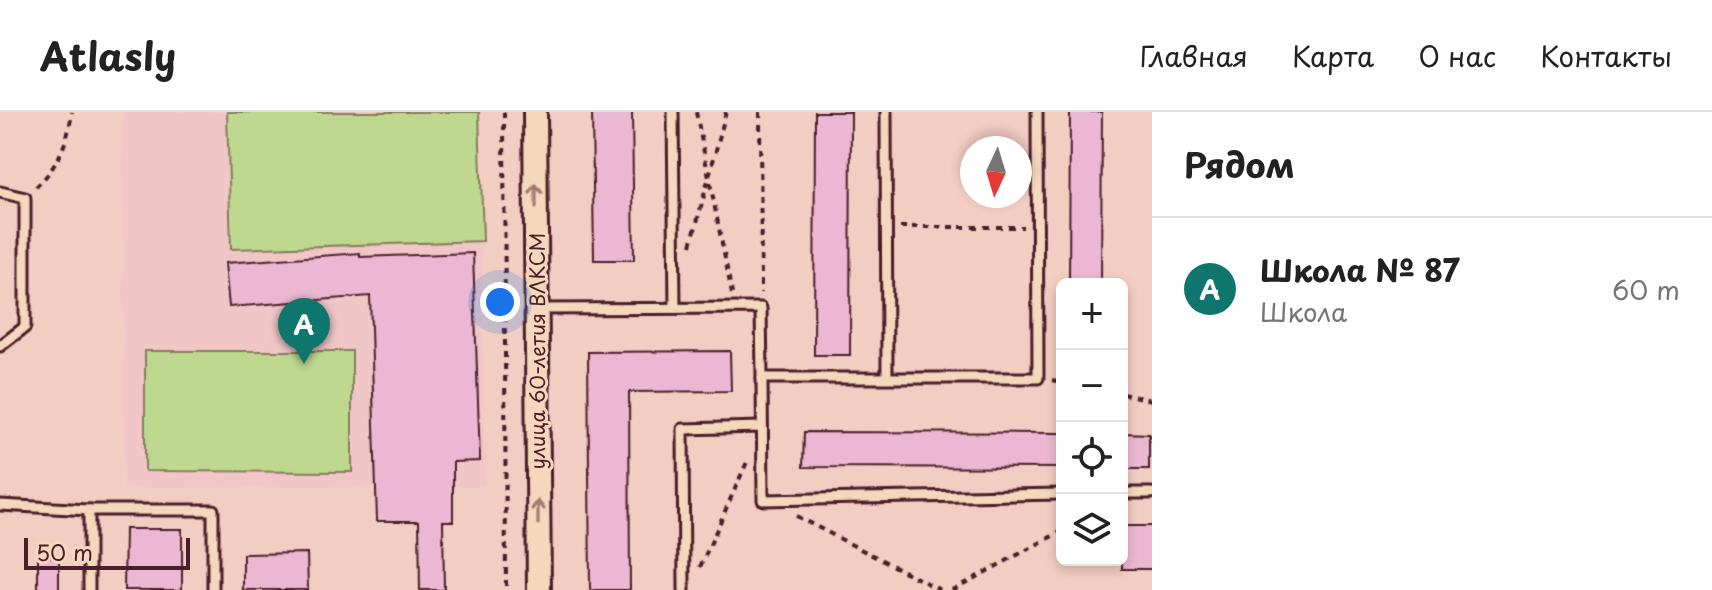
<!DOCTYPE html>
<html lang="ru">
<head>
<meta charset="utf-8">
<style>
	body { margin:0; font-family:"Playpen Sans",sans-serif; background:#f6f6f6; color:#222 }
	.controls { position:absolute; right:24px; bottom:24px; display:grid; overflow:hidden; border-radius:12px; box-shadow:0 4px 12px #0003 }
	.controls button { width:72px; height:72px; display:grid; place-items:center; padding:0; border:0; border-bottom:2px solid #e0e0e0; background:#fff; color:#222; font:40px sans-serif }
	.compass { position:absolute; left:960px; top:24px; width:72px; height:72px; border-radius:50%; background:#fff; box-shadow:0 4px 12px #0003; rotate:184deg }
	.scale { position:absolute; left:24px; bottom:20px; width:166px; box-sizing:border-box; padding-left:8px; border:4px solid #4a1f2b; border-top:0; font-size:22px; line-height:28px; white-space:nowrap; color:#4a1f2b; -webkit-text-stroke:6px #f5d7bb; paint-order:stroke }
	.you { position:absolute; left:500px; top:190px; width:28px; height:28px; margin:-20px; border:6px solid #fff; border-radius:50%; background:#1a73e8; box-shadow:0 0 0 12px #1a73e833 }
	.badge { display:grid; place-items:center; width:52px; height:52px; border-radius:50%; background:#0f766e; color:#fff; font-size:26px; font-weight:700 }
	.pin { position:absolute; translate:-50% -66px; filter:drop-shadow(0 2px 4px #0008) }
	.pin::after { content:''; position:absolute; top:42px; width:28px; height:24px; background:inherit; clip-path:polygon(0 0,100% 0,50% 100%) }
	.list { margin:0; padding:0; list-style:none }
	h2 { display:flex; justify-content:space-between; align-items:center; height:104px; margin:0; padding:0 32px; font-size:34px }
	h2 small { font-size:26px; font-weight:400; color:#767676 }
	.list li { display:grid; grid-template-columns:52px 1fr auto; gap:24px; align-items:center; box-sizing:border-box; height:144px; padding:0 32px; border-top:2px solid #e0e0e0 }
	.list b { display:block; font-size:30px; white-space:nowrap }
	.list p { margin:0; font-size:26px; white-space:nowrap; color:#767676 }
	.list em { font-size:26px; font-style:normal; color:#767676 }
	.icon { flex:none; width:44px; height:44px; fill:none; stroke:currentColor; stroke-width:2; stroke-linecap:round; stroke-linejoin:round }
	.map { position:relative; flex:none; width:1152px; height:478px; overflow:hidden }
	header { display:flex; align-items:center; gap:48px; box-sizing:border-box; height:112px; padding:0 40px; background:#fff; border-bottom:2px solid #e0e0e0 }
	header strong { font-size:38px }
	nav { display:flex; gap:44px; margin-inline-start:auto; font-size:28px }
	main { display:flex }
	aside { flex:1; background:#fff }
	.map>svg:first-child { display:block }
	.built { fill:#f0c6c7 }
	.green { fill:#bed88f; stroke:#847c5d; stroke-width:2 }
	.building { fill:#ecb7d2; stroke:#4a1f2b; stroke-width:2 }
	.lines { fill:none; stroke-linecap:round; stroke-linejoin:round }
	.service-casing { stroke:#4a1f2b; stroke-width:15 }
	.tertiary-casing { stroke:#4a1f2b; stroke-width:28 }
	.path { stroke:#4a1f2b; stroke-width:4; stroke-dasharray:6 6; stroke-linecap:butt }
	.service { stroke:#f5d7bb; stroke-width:9 }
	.tertiary { stroke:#f5d7bb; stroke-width:22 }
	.oneway { stroke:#a07b73 }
	.labels { text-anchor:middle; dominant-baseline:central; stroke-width:6; stroke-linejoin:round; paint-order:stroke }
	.street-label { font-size:20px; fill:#4a1f2b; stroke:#f5d7bb }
</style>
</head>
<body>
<header>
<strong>Atlasly</strong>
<nav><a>Главная</a><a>Карта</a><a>О нас</a><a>Контакты</a></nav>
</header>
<main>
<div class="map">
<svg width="1152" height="478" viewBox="0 0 1152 478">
	<rect width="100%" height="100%" fill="#f2cdc2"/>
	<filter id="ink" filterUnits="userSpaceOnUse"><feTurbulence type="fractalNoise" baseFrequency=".0125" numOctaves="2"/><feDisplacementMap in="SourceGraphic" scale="16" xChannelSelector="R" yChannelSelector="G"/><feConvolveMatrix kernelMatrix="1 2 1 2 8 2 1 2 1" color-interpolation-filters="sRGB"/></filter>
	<g filter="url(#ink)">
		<!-- built -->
		<polygon class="built" points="123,0 479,0 485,374 124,375"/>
		<!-- green -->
		<g class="green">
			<polygon points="227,0 479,0 483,129 231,137"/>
			<polygon points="145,239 352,239 352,360 145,359"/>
		</g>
		<!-- building -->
		<g class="building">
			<polygon points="592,0 632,0 634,148 594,148"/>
			<polygon points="815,0 851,0 850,243 814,243"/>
			<polygon points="1070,0 1102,0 1101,172 1069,172"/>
			<polygon points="360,141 360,145 473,141 480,349 453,350 453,409 443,409 444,478 420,478 419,409 377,409 370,184 229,195 225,151"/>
			<polygon points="730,239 731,279 629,280 630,478 590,478 588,240"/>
			<polygon points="804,320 1062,321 1062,356 803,355"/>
			<polygon points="1122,321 1149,322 1149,357 1122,357"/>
			<rect x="1122" y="414" width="30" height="43"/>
			<polygon points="125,417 182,417 182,478 124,478"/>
			<polygon points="307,441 308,478 243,478 243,442"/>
			<rect x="38" y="445" width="21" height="33"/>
		</g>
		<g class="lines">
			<defs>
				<g id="service">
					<polyline points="673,0 675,196"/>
					<polyline points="886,0 887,265"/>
					<polyline points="0,80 25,86 25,215 0,234"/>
					<polyline points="537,197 761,196 762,266 1038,266 1037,0"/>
					<polyline points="762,266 763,388 1062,382"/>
					<polyline points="1122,381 1152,381"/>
					<polyline points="0,393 89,398"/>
					<polyline points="89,478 89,398 213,398 213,478"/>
					<polyline points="684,478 683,317 762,315"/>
				</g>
				<polyline id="tertiary" points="535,0 539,478"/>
			</defs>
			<!-- service casing -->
			<use href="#service" class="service-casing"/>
			<!-- tertiary casing -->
			<use href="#tertiary" class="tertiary-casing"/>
			<!-- path -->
			<g class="path">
				<polyline points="504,0 506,478"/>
				<polyline points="696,0 732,182"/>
				<polyline points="760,0 761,181"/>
				<path d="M36,75C58,54 68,30 72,0"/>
				<polyline points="900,115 1023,115"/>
				<polyline points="691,133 726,0"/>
				<polyline points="1052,268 1062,270"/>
				<polyline points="1122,282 1152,288"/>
				<polyline points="796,404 940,478"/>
				<polyline points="700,455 747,350"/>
				<polyline points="952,478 1062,419"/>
			</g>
			<!-- service -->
			<use href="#service" class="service"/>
			<!-- tertiary -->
			<use href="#tertiary" class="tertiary"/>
		</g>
		<!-- one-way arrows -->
		<defs><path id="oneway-shaft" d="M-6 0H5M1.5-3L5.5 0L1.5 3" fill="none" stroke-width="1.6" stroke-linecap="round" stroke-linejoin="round" transform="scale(2)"/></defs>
		<g class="oneway">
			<use href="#oneway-shaft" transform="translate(536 84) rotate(-90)"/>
			<use href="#oneway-shaft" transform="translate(538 400) rotate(-90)"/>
		</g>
	</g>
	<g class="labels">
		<!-- street labels -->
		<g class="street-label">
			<text transform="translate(537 239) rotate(-90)">улица 60-летия ВЛКСМ</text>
		</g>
	</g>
</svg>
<div class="controls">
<button>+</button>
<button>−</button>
<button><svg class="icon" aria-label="locate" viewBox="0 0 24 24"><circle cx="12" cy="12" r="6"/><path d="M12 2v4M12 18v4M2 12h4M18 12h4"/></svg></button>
<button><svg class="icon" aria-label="layers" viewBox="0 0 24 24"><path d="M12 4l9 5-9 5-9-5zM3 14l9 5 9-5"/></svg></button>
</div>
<svg class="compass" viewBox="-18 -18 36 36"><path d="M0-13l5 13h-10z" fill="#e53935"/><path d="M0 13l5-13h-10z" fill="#767676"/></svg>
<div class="scale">50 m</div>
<div class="you"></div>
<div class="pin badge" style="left:304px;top:252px">A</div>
</div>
<aside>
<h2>Рядом<small></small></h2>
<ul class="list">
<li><span class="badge">A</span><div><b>Школа № 87</b><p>Школа</p></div><em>60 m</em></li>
</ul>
</aside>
</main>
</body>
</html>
